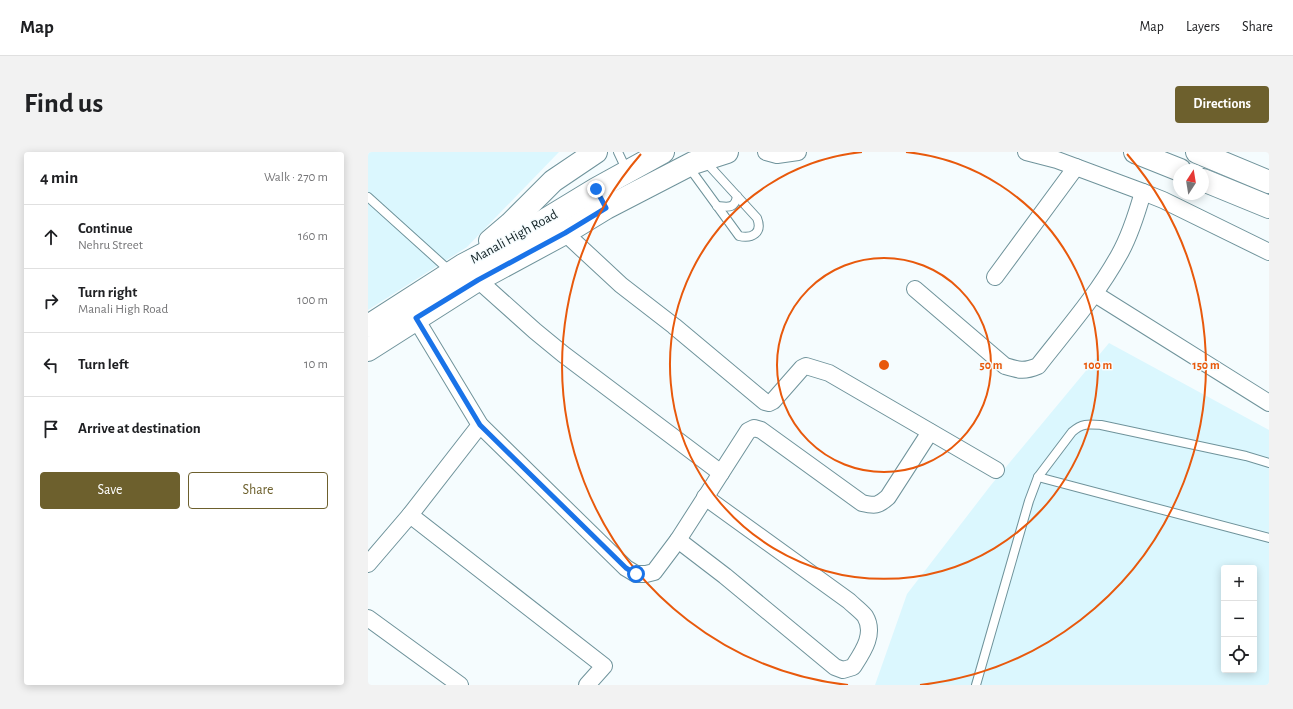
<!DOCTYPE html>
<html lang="en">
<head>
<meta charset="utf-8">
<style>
	body { margin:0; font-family:"Alegreya Sans",sans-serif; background:#f2f2f2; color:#202124 }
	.controls { position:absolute; right:12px; bottom:12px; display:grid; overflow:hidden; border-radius:4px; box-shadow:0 2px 10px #0003 }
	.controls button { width:36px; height:36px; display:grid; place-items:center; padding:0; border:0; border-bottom:1px solid #e0e0e0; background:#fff; color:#202124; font:20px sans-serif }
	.compass { position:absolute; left:805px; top:12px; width:36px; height:36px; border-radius:50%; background:#fff; box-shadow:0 2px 10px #0003; rotate:12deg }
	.stop { position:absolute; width:12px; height:12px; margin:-9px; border:3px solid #1a73e8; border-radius:50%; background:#fff }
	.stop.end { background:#1a73e8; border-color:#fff; box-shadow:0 1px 4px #0008 }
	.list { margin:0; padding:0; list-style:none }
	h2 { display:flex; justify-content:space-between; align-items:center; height:52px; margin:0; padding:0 16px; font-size:17px }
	h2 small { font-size:13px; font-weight:400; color:#757577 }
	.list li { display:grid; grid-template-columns:26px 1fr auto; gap:12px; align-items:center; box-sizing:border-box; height:64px; padding:0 16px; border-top:1px solid #e0e0e0 }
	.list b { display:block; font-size:15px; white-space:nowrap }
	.list p { margin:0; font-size:13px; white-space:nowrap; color:#757577 }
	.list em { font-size:13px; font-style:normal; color:#757577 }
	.actions { display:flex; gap:8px; padding:12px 16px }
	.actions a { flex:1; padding:9px 0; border:1px solid #6d602d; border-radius:4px; text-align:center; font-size:14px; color:#6d602d }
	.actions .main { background:#6d602d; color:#fff }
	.icon { flex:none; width:22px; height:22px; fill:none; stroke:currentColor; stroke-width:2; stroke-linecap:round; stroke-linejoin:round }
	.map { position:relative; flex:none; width:901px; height:533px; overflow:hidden; border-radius:4px }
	header { display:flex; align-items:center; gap:24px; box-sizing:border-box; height:56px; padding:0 20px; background:#fff; border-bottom:1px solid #e0e0e0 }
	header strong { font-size:19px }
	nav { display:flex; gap:22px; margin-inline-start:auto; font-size:14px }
	.intro { display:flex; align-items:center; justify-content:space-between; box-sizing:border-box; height:96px; padding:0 24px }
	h1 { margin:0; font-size:28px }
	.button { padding:10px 18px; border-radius:4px; background:#6d602d; color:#fff; font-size:14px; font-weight:700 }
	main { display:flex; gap:24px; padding:0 24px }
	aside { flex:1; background:#fff; border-radius:4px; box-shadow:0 2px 10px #0003 }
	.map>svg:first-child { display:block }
	.built { fill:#dbf7fe; fill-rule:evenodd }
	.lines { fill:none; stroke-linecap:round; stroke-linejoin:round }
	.service-casing { stroke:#6f939b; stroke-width:10 }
	.minor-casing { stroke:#6f939b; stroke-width:18 }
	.primary-casing { stroke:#6f939b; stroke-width:24 }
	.service { stroke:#fff; stroke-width:8 }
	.minor { stroke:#fff; stroke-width:16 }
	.primary { stroke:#fff; stroke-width:22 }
	.route { stroke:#1a73e8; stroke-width:5 }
	.ring { fill:none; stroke:#e8590c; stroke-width:2 }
	.labels { text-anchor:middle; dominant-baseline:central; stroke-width:3; stroke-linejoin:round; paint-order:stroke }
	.street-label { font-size:14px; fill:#132225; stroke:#f5fcfe }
	.centre { fill:#e8590c; stroke:#f5fcfe; stroke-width:2 }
	.ring-label { font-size:12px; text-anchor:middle; font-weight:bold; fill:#e8590c; stroke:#f5fcfe; stroke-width:3; stroke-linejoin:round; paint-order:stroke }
</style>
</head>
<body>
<header>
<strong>Map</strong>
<nav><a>Map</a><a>Layers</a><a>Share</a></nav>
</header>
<div class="intro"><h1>Find us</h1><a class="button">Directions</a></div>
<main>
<aside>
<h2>4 min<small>Walk · 270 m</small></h2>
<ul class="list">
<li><svg class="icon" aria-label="ahead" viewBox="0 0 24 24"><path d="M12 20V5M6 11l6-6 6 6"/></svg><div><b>Continue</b><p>Nehru Street</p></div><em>160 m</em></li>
<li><svg class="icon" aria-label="right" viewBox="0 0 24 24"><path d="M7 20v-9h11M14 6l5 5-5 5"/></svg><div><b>Turn right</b><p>Manali High Road</p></div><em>100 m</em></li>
<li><svg class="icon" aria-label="left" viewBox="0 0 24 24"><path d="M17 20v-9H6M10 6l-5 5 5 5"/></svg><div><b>Turn left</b></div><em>10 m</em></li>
<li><svg class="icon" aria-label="arrive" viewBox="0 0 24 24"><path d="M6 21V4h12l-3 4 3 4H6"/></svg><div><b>Arrive at destination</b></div></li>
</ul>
<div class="actions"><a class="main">Save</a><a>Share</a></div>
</aside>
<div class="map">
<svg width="901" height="533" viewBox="0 0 901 533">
	<rect width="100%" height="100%" fill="#f5fcfe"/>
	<!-- built -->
	<g class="built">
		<polygon points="0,0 191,0 99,95 0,158"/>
		<path d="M741,191L901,278V533H507L539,442L623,333ZM856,416H886V518H856Z"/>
	</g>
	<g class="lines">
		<defs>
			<g id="service">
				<polyline points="250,0 259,19"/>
				<path d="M320,14L371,84C384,87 395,81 389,66L336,8"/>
				<polyline points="0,45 82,119"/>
				<path d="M349,54C360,55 367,57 369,44"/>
				<polyline points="670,325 901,386"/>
				<path d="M608,533L661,349L670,325L704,280C714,271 721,272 733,273L878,304L901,311"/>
			</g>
			<g id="minor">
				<polyline points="398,0 409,3 430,0"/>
				<polyline points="658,0 689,8 775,40 795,48 901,100"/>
				<polyline points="197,81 253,133 306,174 397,250 401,251 405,249 434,216 438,214 461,221 628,318"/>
				<polyline points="627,125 708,15"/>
				<polyline points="110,128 167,179 195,202 353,321"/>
				<path d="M547,137L637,214C650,218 656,220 670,214C698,178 729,143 751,103C762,84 769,61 775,40"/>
				<polyline points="727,142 901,251"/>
				<path d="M48,167L112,273L258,416L268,422H278L286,420L310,388L380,279L386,276L393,278L494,351C507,354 510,354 520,345L562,280"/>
				<polyline points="42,363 236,514 219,533"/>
				<path d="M310,388L357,424L467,515L475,518L485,515C494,501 508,482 497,464C493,459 486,454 481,449L337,345"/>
				<polyline points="0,412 42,363 112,273"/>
				<polyline points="0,466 92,533"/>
			</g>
			<g id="primary">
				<polyline points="767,0 812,18"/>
				<polyline points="829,0 901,30"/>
				<polyline points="835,28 901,55"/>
				<polyline points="122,89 142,72 185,29 228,0"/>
				<polyline points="0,174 95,113 154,82 228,37 295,0"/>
				<polyline points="0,198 110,128 197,81 238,56 325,11 359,0"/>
			</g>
		</defs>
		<!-- service casing -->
		<use href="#service" class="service-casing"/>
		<!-- minor casing -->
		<use href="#minor" class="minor-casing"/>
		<!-- primary casing -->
		<use href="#primary" class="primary-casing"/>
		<!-- service -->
		<use href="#service" class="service"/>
		<!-- minor -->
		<use href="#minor" class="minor"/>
		<!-- primary -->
		<use href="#primary" class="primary"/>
	</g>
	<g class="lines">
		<!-- route -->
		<polyline class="route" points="228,37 238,56 197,81 110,128 48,166 112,273 258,416 268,422"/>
	</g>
	<!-- distance rings -->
	<g class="ring">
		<circle cx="516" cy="213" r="107"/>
		<path d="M538 0A214 214 0 1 1 494 0"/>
		<path d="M480 533A322 322 0 0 1 273 2M759 2A322 322 0 0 1 552 533"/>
	</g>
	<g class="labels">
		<!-- street labels -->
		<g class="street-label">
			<text transform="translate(146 85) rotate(-29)">Manali High Road</text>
		</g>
	</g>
	<circle cx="516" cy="213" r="6" class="centre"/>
	<g class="ring-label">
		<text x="623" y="217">50 m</text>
		<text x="730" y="217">100 m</text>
		<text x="838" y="217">150 m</text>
	</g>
</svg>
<div class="controls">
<button>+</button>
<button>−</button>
<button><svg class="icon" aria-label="locate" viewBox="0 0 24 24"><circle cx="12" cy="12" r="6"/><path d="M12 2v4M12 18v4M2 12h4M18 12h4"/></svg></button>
</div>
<svg class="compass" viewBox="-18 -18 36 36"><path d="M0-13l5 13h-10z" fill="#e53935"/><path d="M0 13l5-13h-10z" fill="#757577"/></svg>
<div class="stop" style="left:268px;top:422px"></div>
<div class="stop end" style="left:228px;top:37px"></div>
</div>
</main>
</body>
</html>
